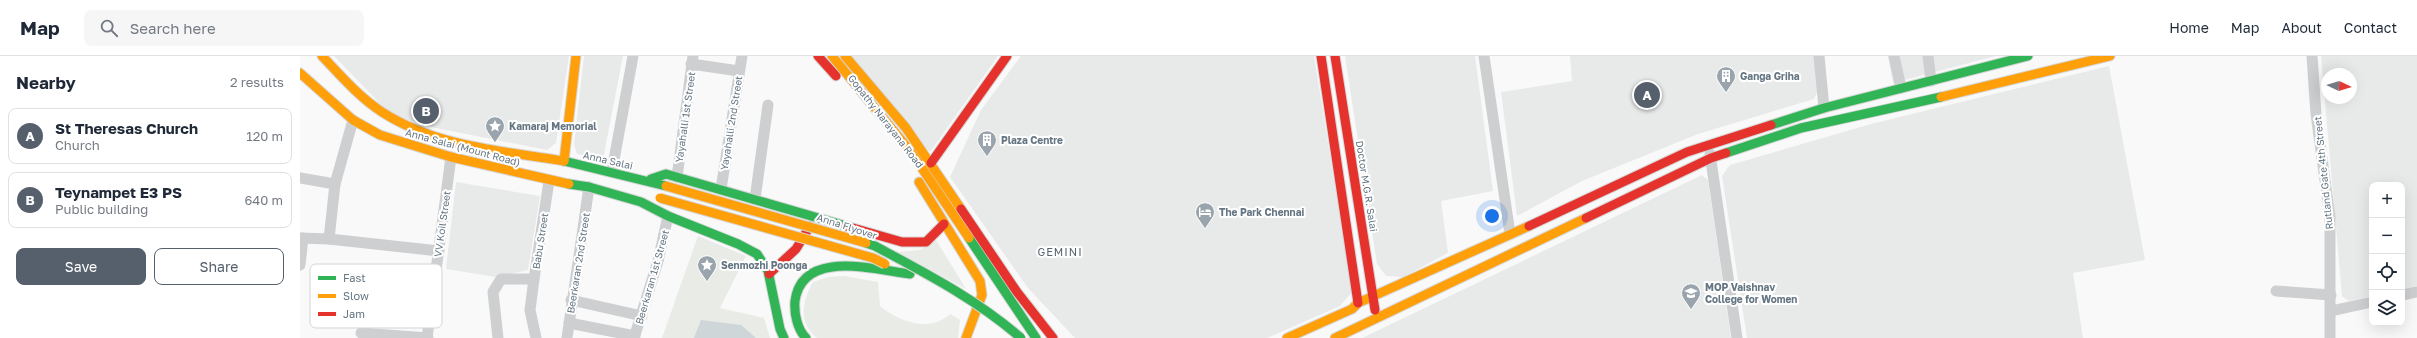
<!DOCTYPE html>
<html lang="en">
<head>
<meta charset="utf-8">
<style>
	body { margin:0; font-family:"Golos Text",sans-serif; background:#f6f6f7; color:#1f2937 }
	.controls { position:absolute; right:12px; bottom:12px; display:grid; overflow:hidden; border-radius:8px; box-shadow:0 4px 16px #0002 }
	.controls button { width:36px; height:36px; display:grid; place-items:center; padding:0; border:0; border-bottom:1px solid #e0e1e3; background:#fff; color:#1f2937; font:20px sans-serif }
	.compass { position:absolute; left:2021px; top:12px; width:36px; height:36px; border-radius:50%; background:#fff; box-shadow:0 4px 16px #0002; rotate:94deg }
	.you { position:absolute; left:1192px; top:160px; width:14px; height:14px; margin:-10px; border:3px solid #fff; border-radius:50%; background:#1a73e8; box-shadow:0 0 0 6px #1a73e833 }
	.badge { display:grid; place-items:center; width:26px; height:26px; border-radius:50%; background:#56606c; color:#fff; font-size:13px; font-weight:700 }
	.pin { position:absolute; translate:-50% -50%; border:2px solid #fff; box-shadow:0 1px 4px #0006 }
	.list { margin:0; padding:0; list-style:none }
	h2 { display:flex; justify-content:space-between; align-items:center; height:52px; margin:0; padding:0 16px; font-size:17px }
	h2 small { font-size:13px; font-weight:400; color:#747a83 }
	.list li { display:grid; grid-template-columns:26px 1fr auto; gap:12px; align-items:center; box-sizing:border-box; height:56px; margin:0 8px 8px; padding:0 8px; border:1px solid #e0e1e3; border-radius:8px }
	.list b { display:block; font-size:15px; white-space:nowrap }
	.list p { margin:0; font-size:13px; white-space:nowrap; color:#747a83 }
	.list em { font-size:13px; font-style:normal; color:#747a83 }
	.actions { display:flex; gap:8px; padding:12px 16px }
	.actions a { flex:1; padding:9px 0; border:1px solid #56606c; border-radius:8px; text-align:center; font-size:14px; color:#56606c }
	.actions .main { background:#56606c; color:#fff }
	.icon { flex:none; width:22px; height:22px; fill:none; stroke:currentColor; stroke-width:2; stroke-linecap:round; stroke-linejoin:round }
	.map { position:relative; flex:none; width:2117px; height:282px; overflow:hidden }
	header { display:flex; align-items:center; gap:24px; box-sizing:border-box; height:56px; padding:0 20px; background:#fff; border-bottom:1px solid #e0e1e3 }
	header strong { font-size:19px }
	nav { display:flex; gap:22px; margin-inline-start:auto; font-size:14px }
	.search { width:280px; height:36px; background:#f6f6f7; display:flex; align-items:center; gap:10px; box-sizing:border-box; padding:0 14px; border-radius:8px; color:#747a83; font-size:15px }
	main { display:flex }
	aside { flex:1; background:#fff }
	.map>svg:first-child { display:block }
	.built { fill:#e8e9e9; fill-rule:evenodd }
	.green { fill:#e8ebe6 }
	.water { fill:#ced6d9 }
	.lines { fill:none; stroke-linecap:round; stroke-linejoin:round }
	.fast-casing { stroke:#d5d6d7; stroke-width:11 }
	.slow-casing { stroke:#d5d6d7; stroke-width:11 }
	.jam-casing { stroke:#d5d6d7; stroke-width:11 }
	.street { stroke:#cecfd0; stroke-width:11 }
	.fast { stroke:#30b455; stroke-width:9 }
	.slow { stroke:#ff9f0a; stroke-width:9 }
	.jam { stroke:#e5322d; stroke-width:9 }
	.fast-bridge-casing { stroke:#d5d6d7; stroke-width:11; stroke-linecap:butt }
	.slow-bridge-casing { stroke:#d5d6d7; stroke-width:11; stroke-linecap:butt }
	.fast-bridge { stroke:#30b455; stroke-width:9 }
	.slow-bridge { stroke:#ff9f0a; stroke-width:9 }
	.labels { text-anchor:middle; dominant-baseline:central; stroke-width:4; stroke-linejoin:round; paint-order:stroke }
	.poi-label { font-size:10px; font-weight:bold; fill:#657683; stroke:#fff; text-anchor:start }
	.street-label { font-size:10px; fill:#657683; stroke:#fff }
	.neighbourhood-label { font-size:11px; letter-spacing:1px; fill:#57646e; stroke:#fff }
	.key { fill:#fff; stroke:#d1d6da; stroke-width:1 }
	.key-label { font-size:11px; fill:#657683 }
</style>
</head>
<body>
<header>
<strong>Map</strong>
<div class="search"><svg class="icon" aria-label="search" viewBox="0 0 24 24"><circle cx="10" cy="10" r="6"/><path d="M15 15l6 6"/></svg>Search here</div>
<nav><a>Home</a><a>Map</a><a>About</a><a>Contact</a></nav>
</header>
<main>
<aside>
<h2>Nearby<small>2 results</small></h2>
<ul class="list">
<li><span class="badge">A</span><div><b>St Theresas Church</b><p>Church</p></div><em>120 m</em></li>
<li><span class="badge">B</span><div><b>Teynampet E3 PS</b><p>Public building</p></div><em>640 m</em></li>
</ul>
<div class="actions"><a class="main">Save</a><a>Share</a></div>
</aside>
<div class="map">
<svg width="2117" height="282" viewBox="0 0 2117 282">
	<rect width="100%" height="100%" fill="#f9f9f9"/>
	<!-- built -->
	<g class="built">
		<polygon points="34,0 269,0 256,87 247,94 136,72 91,59"/>
		<polygon points="284,0 323,0 303,103 277,98 274,88"/>
		<polygon points="539,0 698,0 630,96"/>
		<polygon points="721,0 1014,0 1052,236 1040,250 967,282 775,282 728,232 650,121 681,54"/>
		<polygon points="1045,0 1175,0 1193,135 1141,145 1148,197 1103,221 1086,220 1077,208"/>
		<polygon points="1270,0 1514,0 1518,34 1514,43 1398,78 1282,125 1217,160 1201,36 1272,25"/>
		<polygon points="1588,0 1696,0 1593,27"/>
		<path d="M2021,0H2117V230L2102,233V129H2072V240L2049,245L2042,240ZM2027,18H2051V42H2027Z"/>
		<polygon points="1809,10 1845,204 1773,217 1783,282 1447,282 1422,120 1430,109 1571,68"/>
		<polygon points="1402,119 1408,124 1431,282 1062,282"/>
		<polygon points="156,126 240,140 228,214 196,221 146,213"/>
	</g>
	<!-- green -->
	<g class="green">
		<polygon points="398,180 446,200 420,252 464,262 470,282 362,282"/>
		<polygon points="636,184 666,233 598,196 620,194"/>
		<path d="M544,220L578,226L580,250C599,266 630,277 650,258L660,264L658,282H517C498,267 502,245 513,226L528,221Z"/>
	</g>
	<!-- water -->
	<polygon class="water" points="401,264 441,269 456,282 394,282"/>
	<g class="lines">
		<defs>
			<g id="fast">
				<polyline points="1471,69 1524,52 1728,0"/>
				<polyline points="1426,97 1501,72 1641,41"/>
				<polyline points="264,105 366,130"/>
				<polyline points="351,123 366,118 546,170"/>
				<polyline points="269,128 289,131 341,146 368,160 438,188 457,198 468,215 480,273 484,282"/>
				<polyline points="669,182 736,282"/>
				<path d="M506,282C497,273 494,257 495,245C502,192 576,214 610,218"/>
			</g>
			<g id="slow">
				<path d="M22,0C41,20 59,41 82,56C136,91 203,95 264,105"/>
				<polyline points="532,0 611,96 669,182"/>
				<polyline points="545,0 606,72 661,153"/>
				<polyline points="0,17 53,64 80,79 151,101 269,128"/>
				<polyline points="1641,41 1810,0"/>
				<polyline points="264,105 276,0"/>
				<polyline points="619,126 680,225 682,239 666,282"/>
				<polyline points="987,282 1052,253 1058,247 1229,170"/>
				<polyline points="1035,282 1286,162"/>
			</g>
			<g id="jam">
				<polyline points="518,0 536,20"/>
				<polyline points="1021,0 1058,247"/>
				<polyline points="1035,0 1075,254"/>
				<polyline points="631,107 707,0"/>
				<polyline points="661,153 717,236 753,282"/>
				<polyline points="1286,162 1411,102 1426,97"/>
				<polyline points="546,170 602,186 626,186 644,168"/>
				<polyline points="1229,170 1387,96 1471,69"/>
				<polyline points="469,218 496,193 510,170"/>
			</g>
		</defs>
		<!-- fast casing -->
		<use href="#fast" class="fast-casing"/>
		<!-- slow casing -->
		<use href="#slow" class="slow-casing"/>
		<!-- jam casing -->
		<use href="#jam" class="jam-casing"/>
		<!-- street -->
		<g class="street">
			<polyline points="1184,0 1210,178"/>
			<polyline points="1519,0 1524,52"/>
			<polyline points="1594,0 1601,32"/>
			<polyline points="1628,0 1631,25"/>
			<polyline points="2012,0 2016,58 2030,161 2030,282"/>
			<polyline points="391,8 439,15"/>
			<polyline points="1410,98 1437,282"/>
			<polyline points="312,115 333,0"/>
			<polyline points="377,121 393,0"/>
			<polyline points="0,122 35,128"/>
			<polyline points="421,133 442,0"/>
			<polyline points="455,143 468,49"/>
			<polyline points="0,182 29,183 139,195"/>
			<polyline points="29,183 35,128 53,64"/>
			<polyline points="0,209 3,182"/>
			<polyline points="234,223 230,254 236,282"/>
			<polyline points="1976,235 2031,239"/>
			<polyline points="2102,239 2117,236"/>
			<polyline points="271,244 342,260"/>
			<polyline points="2031,255 2072,246"/>
			<polyline points="269,267 335,280"/>
			<polyline points="61,277 128,282"/>
			<polyline points="127,282 151,101"/>
			<polyline points="198,282 193,236 201,223 234,223 249,125"/>
			<polyline points="267,282 289,131"/>
			<polyline points="334,282 358,205 368,160"/>
		</g>
		<!-- fast -->
		<use href="#fast" class="fast"/>
		<!-- slow -->
		<use href="#slow" class="slow"/>
		<!-- jam -->
		<use href="#jam" class="jam"/>
		<defs>
			<path id="fast-bridge" d="M566,187L575,190C627,218 676,243 721,282"/>
			<g id="slow-bridge">
				<polyline points="366,130 566,187"/>
				<polyline points="360,142 573,202 585,208"/>
			</g>
		</defs>
		<!-- fast-bridge casing -->
		<use href="#fast-bridge" class="fast-bridge-casing"/>
		<!-- slow-bridge casing -->
		<use href="#slow-bridge" class="slow-bridge-casing"/>
		<!-- fast-bridge -->
		<use href="#fast-bridge" class="fast-bridge"/>
		<!-- slow-bridge -->
		<use href="#slow-bridge" class="slow-bridge"/>
	</g>
	<!-- icons -->
	<defs>
		<symbol id="building-pin" viewBox="-11 -11 22 30"><path d="M0 17L-7.5 6A9.5 9.5 0 1 1 7.5 6Z" fill="#99a4ac" stroke="#fff"/><path d="M-4-6H4V6H1V3H-1V6H-4ZM-2.5-4.3h1.7v1.8h-1.7ZM.8-4.3h1.7v1.8H.8ZM-2.5-1h1.7V.8h-1.7ZM.8-1h1.7V.8H.8Z" fill="#fff"/></symbol>
		<symbol id="sight-pin" viewBox="-11 -11 22 30"><path d="M0 17L-7.5 6A9.5 9.5 0 1 1 7.5 6Z" fill="#99a4ac" stroke="#fff"/><path d="M0-6L1.8-2.2L6-1.7L2.9 1.2L3.7 5.4L0 3.3L-3.7 5.4L-2.9 1.2L-6-1.7L-1.8-2.2Z" fill="#fff"/></symbol>
		<symbol id="hotel-pin" viewBox="-11 -11 22 30"><path d="M0 17L-7.5 6A9.5 9.5 0 1 1 7.5 6Z" fill="#99a4ac" stroke="#fff"/><path d="M-6-4.5h1.5V1H6V5H4.5V3h-9V5H-6ZM-4 0a1.8 1.8 0 1 1 3.6 0ZM.5 0V-2.5h3Q6-2.5 6 0Z" fill="#fff"/></symbol>
		<symbol id="university-pin" viewBox="-11 -11 22 30"><path d="M0 17L-7.5 6A9.5 9.5 0 1 1 7.5 6Z" fill="#99a4ac" stroke="#fff"/><path d="M0-5L7-2L0 1L-7-2ZM-4 1L0 2.5L4 1V4Q0 6-4 4Z" fill="#fff"/></symbol>
	</defs>
	<g fill-rule="evenodd">
		<use href="#building-pin" x="1415" y="9" width="22" height="30"/>
		<use href="#sight-pin" x="184" y="59" width="22" height="30"/>
		<use href="#building-pin" x="676" y="73" width="22" height="30"/>
		<use href="#hotel-pin" x="894" y="145" width="22" height="30"/>
		<use href="#sight-pin" x="396" y="198" width="22" height="30"/>
		<use href="#university-pin" x="1380" y="226" width="22" height="30"/>
	</g>
	<g class="labels">
		<!-- poi labels -->
		<g class="poi-label">
			<text x="1440" y="20">Ganga Griha</text>
			<text x="209" y="70">Kamaraj Memorial</text>
			<text x="701" y="84">Plaza Centre</text>
			<text x="919" y="156">The Park Chennai</text>
			<text x="421" y="209">Senmozhi Poonga</text>
			<text x="1405" y="231">MOP Vaishnav<tspan x="1405" dy="12">College for Women</tspan></text>
		</g>
		<!-- street labels -->
		<g class="street-label">
			<text transform="translate(385 61) rotate(-82)">Yayahalli 1st Street</text>
			<text transform="translate(586 65) rotate(52)">Gopathy Narayana Road</text>
			<text transform="translate(431 67) rotate(-81)">Yayahalli 2nd Street</text>
			<text transform="translate(163 91) rotate(15)">Anna Salai (Mount Road)</text>
			<text transform="translate(308 104) rotate(13)">Anna Salai</text>
			<text transform="translate(2023 117) rotate(-96)">Rutland Gate 4th Street</text>
			<text transform="translate(1067 130) rotate(81)">Doctor M.G.R. Salai</text>
			<text transform="translate(142 168) rotate(-82)">VV Koil Street</text>
			<text transform="translate(547 170) rotate(18)">Anna Flyover</text>
			<text transform="translate(240 185) rotate(-81)">Babu Street</text>
			<text transform="translate(278 207) rotate(-81)">Beerkaran 2nd Street</text>
			<text transform="translate(352 221) rotate(-74)">Beerkaran 1st Street</text>
		</g>
		<!-- neighbourhood labels -->
		<g class="neighbourhood-label">
			<text x="760" y="195">GEMINI</text>
		</g>
	</g>
	<!-- legend -->
	<rect x="10" y="208" width="132" height="64" rx="6" class="key"/>
	<rect x="18" y="220" width="18" height="4" fill="#30b455"/>
	<rect x="18" y="238" width="18" height="4" fill="#ff9f0a"/>
	<rect x="18" y="256" width="18" height="4" fill="#e5322d"/>
	<g class="key-label">
		<text x="43" y="226">Fast</text>
		<text x="43" y="244">Slow</text>
		<text x="43" y="262">Jam</text>
	</g>
</svg>
<div class="controls">
<button>+</button>
<button>−</button>
<button><svg class="icon" aria-label="locate" viewBox="0 0 24 24"><circle cx="12" cy="12" r="6"/><path d="M12 2v4M12 18v4M2 12h4M18 12h4"/></svg></button>
<button><svg class="icon" aria-label="layers" viewBox="0 0 24 24"><path d="M12 4l9 5-9 5-9-5zM3 14l9 5 9-5"/></svg></button>
</div>
<svg class="compass" viewBox="-18 -18 36 36"><path d="M0-13l5 13h-10z" fill="#e53935"/><path d="M0 13l5-13h-10z" fill="#747a83"/></svg>
<div class="you"></div>
<div class="pin badge" style="left:1347px;top:39px">A</div>
<div class="pin badge" style="left:126px;top:55px">B</div>
</div>
</main>
</body>
</html>
